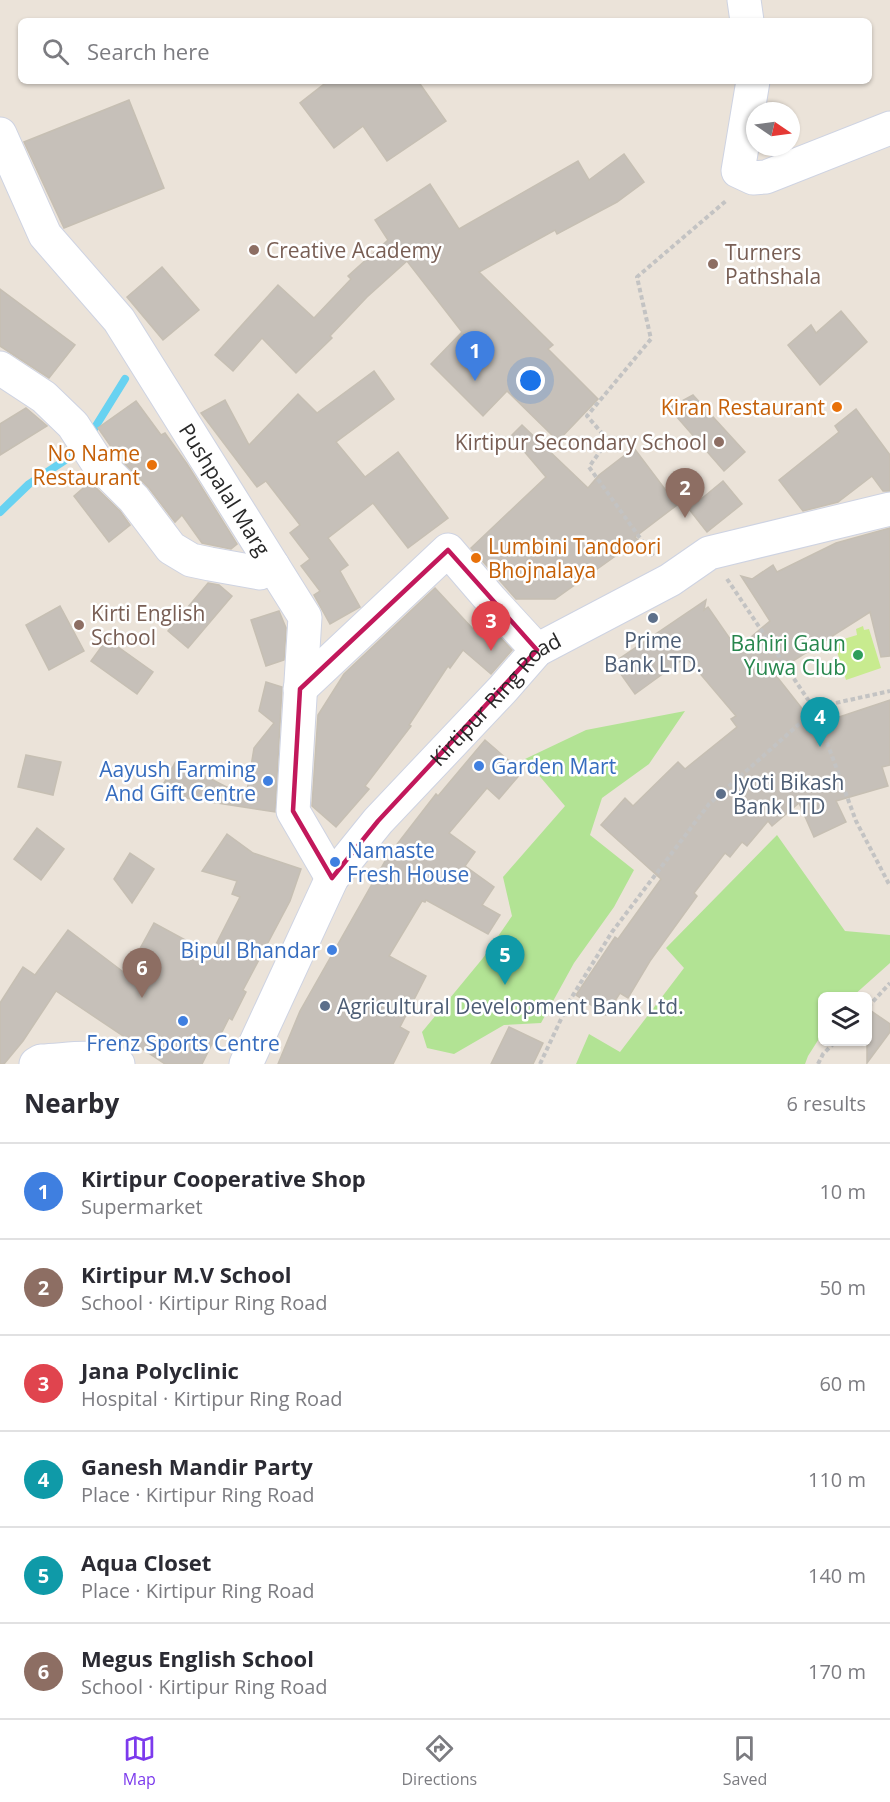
<!DOCTYPE html>
<html lang="en">
<head>
<meta charset="utf-8">
<style>
	body { margin:0; font-family:"Open Sans",sans-serif; background:#f7f7f7; color:#2b2b33 }
	.controls { position:absolute; right:18px; bottom:18px; display:grid; overflow:hidden; border-radius:9px; box-shadow:0 2px 4px #0004 }
	.controls button { width:54px; height:54px; display:grid; place-items:center; padding:0; border:0; border-bottom:2px solid #e1e1e2; background:#fff; color:#2b2b33; font:30px sans-serif }
	.compass { position:absolute; left:746px; top:102px; width:54px; height:54px; border-radius:50%; background:#fff; box-shadow:0 2px 4px #0004; rotate:103deg }
	.you { position:absolute; left:531px; top:381px; width:21px; height:21px; margin:-15px; border:4px solid #fff; border-radius:50%; background:#1a73e8; box-shadow:0 0 0 9px #1a73e833 }
	.badge { display:grid; place-items:center; width:39px; height:39px; border-radius:50%; background:#7c3aed; color:#fff; font-size:20px; font-weight:700 }
	.pin { position:absolute; translate:-50% -50px; filter:drop-shadow(0 2px 3px #0008) }
	.pin::after { content:''; position:absolute; top:32px; width:21px; height:18px; background:inherit; clip-path:polygon(0 0,100% 0,50% 100%) }
	.list { margin:0; padding:0; list-style:none }
	h2 { display:flex; justify-content:space-between; align-items:center; height:78px; margin:0; padding:0 24px; font-size:26px }
	h2 small { font-size:20px; font-weight:400; color:#7c7c81 }
	.list li { display:grid; grid-template-columns:39px 1fr auto; gap:18px; align-items:center; box-sizing:border-box; height:96px; padding:0 24px; border-top:2px solid #e1e1e2 }
	.list b { display:block; font-size:22px; white-space:nowrap }
	.list p { margin:0; font-size:20px; white-space:nowrap; color:#7c7c81 }
	.list em { font-size:20px; font-style:normal; color:#7c7c81 }
	.icon { flex:none; width:33px; height:33px; fill:none; stroke:currentColor; stroke-width:2; stroke-linecap:round; stroke-linejoin:round }
	.map { position:relative; flex:none; width:890px; height:1064px; overflow:hidden }
	.search { position:absolute; background:#fff; box-shadow:0 2px 4px #0004; left:18px; right:18px; top:18px; height:66px; display:flex; align-items:center; gap:15px; box-sizing:border-box; padding:0 21px; border-radius:9px; color:#7c7c81; font-size:22px }
	.sheet { height:654px; background:#fff }
	nav { display:flex; justify-content:space-around; align-items:center; box-sizing:border-box; height:84px; border-top:2px solid #e1e1e2; background:#fff; font-size:16px; color:#7c7c81 }
	nav a { display:grid; justify-items:center; gap:3px }
	nav .on { color:#7c3aed }
	.map>svg:first-child { display:block }
	.green { fill:#b2e394 }
	.pitch { fill:#c8eb8f }
	.lines { fill:none; stroke-linecap:round; stroke-linejoin:round }
	.stream { stroke:#68d2f1; stroke-width:8 }
	.building { fill:#c6c0b9; stroke:#c6bfb3; stroke-width:1.5 }
	.minor-casing { stroke:#ced3e2; stroke-width:35 }
	.path { stroke:#c3c3c3; stroke-width:4; stroke-dasharray:4.5 3; stroke-linecap:butt }
	.minor { stroke:#fff; stroke-width:33 }
	.marked { fill:none; stroke:#c2185b; stroke-width:4.5; stroke-linejoin:round }
	.education-dot { fill:#8d6e63; stroke:#fff; stroke-width:2 }
	.food-dot { fill:#e8710a; stroke:#fff; stroke-width:2 }
	.service-dot { fill:#5c6f8a; stroke:#fff; stroke-width:2 }
	.leisure-dot { fill:#2e9e5b; stroke:#fff; stroke-width:2 }
	.shop-dot { fill:#3f7fe0; stroke:#fff; stroke-width:2 }
	.labels { text-anchor:middle; dominant-baseline:central; stroke-width:5; stroke-linejoin:round; paint-order:stroke }
	.education-label { font-size:21px; fill:#785e54; stroke:#fff; text-anchor:start }
	.food-label { font-size:21px; fill:#c56008; stroke:#fff; text-anchor:end }
	.street-label { font-size:21px; fill:#282828; stroke:#fff }
	.service-label { font-size:21px; fill:#4e5e75; stroke:#fff; text-anchor:start }
	.leisure-label { font-size:21px; fill:#27864d; stroke:#fff; text-anchor:end }
	.shop-label { font-size:21px; fill:#366cbe; stroke:#fff; text-anchor:start }
</style>
</head>
<body>
<div class="map">
<svg width="890" height="1064" viewBox="0 0 890 1064">
	<rect width="100%" height="100%" fill="#ebe3d9"/>
	<!-- green -->
	<g class="green">
		<polygon points="685,711 649,764 602,798 590,835 634,870 614,907 574,963 541,1023 504,1025 454,1054 427,1048 422,1032 483,958 512,916 503,877 565,806 525,759 586,730"/>
		<polygon points="777,835 845,931 890,935 890,963 853,996 822,996 822,1034 808,1056 805,1064 576,1064 589,1034 620,1052 684,968 666,948"/>
	</g>
	<!-- pitch -->
	<polygon class="pitch" points="863,626 864,630 869,629 881,668 846,680 834,642 857,635 856,629"/>
	<g class="lines">
		<!-- stream -->
		<g class="stream">
			<polyline points="89,437 125,379"/>
			<polyline points="0,512 29,484 73,455 80,447"/>
		</g>
	</g>
	<!-- building -->
	<g class="building">
		<polygon points="328,81 418,81 446,121 387,161 363,126 334,148 300,103"/>
		<polygon points="129,100 164,188 64,228 24,142"/>
		<polygon points="624,154 644,182 617,202 557,234 555,230 479,272 553,345 548,349 598,399 558,441 507,391 483,416 431,364 462,332 407,261 367,297 330,336 332,338 296,373 262,338 233,371 215,355 278,285 314,318 351,279 348,276 388,240 375,220 430,184 459,229 578,161 589,180"/>
		<polygon points="162,267 199,310 163,340 127,297"/>
		<polygon points="0,289 75,345 49,378 0,346"/>
		<polygon points="841,311 867,342 820,385 788,345 811,325 816,333"/>
		<polygon points="374,371 394,399 336,442 365,477 398,452 448,518 408,548 373,503 328,538 348,565 340,571 360,607 330,624 314,595 320,591 301,566 310,559 290,533 300,525 266,481 257,487 201,413 225,400 249,445 298,394 317,413"/>
		<polygon points="693,395 745,452 724,471 669,408"/>
		<polygon points="136,401 161,435 165,433 187,464 237,544 231,549 202,543 182,515 175,522 149,488 119,458 98,428"/>
		<polygon points="26,408 47,426 0,455 0,424"/>
		<polygon points="856,409 890,455 890,491 883,491 872,476 838,502 803,511 779,480 839,432 835,426"/>
		<polygon points="522,425 588,488 599,475 634,448 677,505 635,537 638,540 555,599 516,599 471,548 546,477 511,436"/>
		<polygon points="723,481 742,504 707,532 689,509"/>
		<polygon points="90,482 120,511 130,525 109,542 74,496"/>
		<polygon points="890,528 890,656 881,657 870,612 774,673 815,725 890,700 890,765 882,767 888,786 836,801 846,822 814,837 799,803 772,826 768,821 747,846 742,842 730,857 725,853 694,893 697,896 650,961 628,998 620,993 606,1015 576,995 615,937 618,939 661,879 601,825 625,798 633,806 678,762 685,769 737,727 731,719 736,716 686,657 635,694 613,663 706,600 704,610 708,607 737,649 770,621 741,576 752,579 773,565 777,572 836,543"/>
		<polygon points="208,583 219,585 232,596 188,648 168,631"/>
		<polygon points="435,588 473,629 482,618 512,650 491,674 463,650 450,668 448,666 409,725 411,726 365,786 369,789 336,827 312,806 318,715 344,674"/>
		<polygon points="60,606 84,651 49,670 26,625"/>
		<polygon points="279,611 286,628 284,660 266,666 251,620"/>
		<polygon points="107,639 153,672 137,694 91,661"/>
		<polygon points="266,682 282,687 275,812 158,794 176,761 246,797 254,748 274,723 259,711"/>
		<polygon points="485,740 522,772 499,799 487,788 449,833 475,852 465,866 494,887 482,905 500,915 488,934 426,900 425,902 422,901 389,956 426,976 400,1027 409,1032 393,1064 278,1064 300,1011 388,856 436,794 438,796"/>
		<polygon points="26,755 61,762 53,795 18,787"/>
		<polygon points="37,828 64,849 41,880 14,859"/>
		<polygon points="227,834 253,853 301,869 290,901 243,990 246,992 232,1020 229,1018 216,1044 213,1042 202,1064 165,1064 56,991 23,1041 4,1064 0,1064 0,1003 23,967 35,975 68,930 126,974 154,923 211,954 240,897 232,894 237,881 202,871"/>
		<polygon points="130,853 154,869 132,903 114,879"/>
		<polygon points="867,1008 890,1024 890,1032 867,1063"/>
		<polygon points="509,1027 543,1043 533,1064 491,1064"/>
	</g>
	<g class="lines">
		<defs>
			<g id="minor">
				<polyline points="744,0 747,21"/>
				<polyline points="753,81 738,171 753,178 766,177 890,128"/>
				<path id="s1" d="M0,134L45,235L119,320L305,617L293,811L332,878"/>
				<polyline points="0,368 44,397 73,425 97,462 134,499 171,548 191,560 210,564 260,573 273,566"/>
				<polyline points="300,689 448,550 491,600 537,650"/>
				<path d="M36,1064L41,1061C69,1060 91,1054 118,1064"/>
				<path id="s2" d="M246,1064L332,878L378,821L503,689L537,650L670,580L709,553L890,509"/>
			</g>
		</defs>
		<!-- minor casing -->
		<use href="#minor" class="minor-casing"/>
		<!-- path -->
		<g class="path">
			<polyline points="653,556 589,467 608,440 587,416 651,339 637,277 727,200"/>
			<polyline points="727,579 815,710 831,704 890,691"/>
			<polyline points="868,1007 890,983"/>
			<polyline points="540,1064 570,1000 612,932 709,804 815,710 856,821 890,886"/>
			<polyline points="818,1064 823,1054 835,1042"/>
		</g>
		<!-- minor -->
		<use href="#minor" class="minor"/>
	</g>
	<!-- marked area -->
	<path class="marked" d="M448,550L537,650L378,821L332,878L293,811L300,689Z"/>
	<!-- markers -->
	<g class="education-dot">
		<circle cx="254" cy="250" r="6"/>
		<circle cx="713" cy="264" r="6"/>
		<circle cx="719" cy="442" r="6"/>
		<circle cx="79" cy="625" r="6"/>
	</g>
	<g class="food-dot">
		<circle cx="837" cy="407" r="6"/>
		<circle cx="152" cy="465" r="6"/>
		<circle cx="476" cy="558" r="6"/>
	</g>
	<g class="service-dot">
		<circle cx="653" cy="618" r="6"/>
		<circle cx="721" cy="794" r="6"/>
		<circle cx="325" cy="1006" r="6"/>
	</g>
	<circle class="leisure-dot" cx="858" cy="655" r="6"/>
	<g class="shop-dot">
		<circle cx="479" cy="766" r="6"/>
		<circle cx="268" cy="781" r="6"/>
		<circle cx="335" cy="862" r="6"/>
		<circle cx="332" cy="950" r="6"/>
		<circle cx="183" cy="1021" r="6"/>
	</g>
	<g class="labels">
		<!-- education labels -->
		<g class="education-label">
			<text x="266" y="250">Creative Academy</text>
			<text x="725" y="252">Turners<tspan x="725" dy="24">Pathshala</tspan></text>
			<text x="707" y="442" text-anchor="end">Kirtipur Secondary School</text>
			<text x="91" y="613">Kirti English<tspan x="91" dy="24">School</tspan></text>
		</g>
		<!-- food labels -->
		<g class="food-label">
			<text x="825" y="407">Kiran Restaurant</text>
			<text x="140" y="453">No Name<tspan x="140" dy="24">Restaurant</tspan></text>
			<text x="488" y="546" text-anchor="start">Lumbini Tandoori<tspan x="488" dy="24">Bhojnalaya</tspan></text>
		</g>
		<!-- street labels -->
		<g class="street-label">
			<text stroke="none"><textPath href="#s1" startOffset="423">Pushpalal Marg</textPath></text>
			<text stroke="none"><textPath href="#s2" startOffset="448">Kirtipur Ring Road</textPath></text>
		</g>
		<!-- service labels -->
		<g class="service-label">
			<text x="653" y="640" text-anchor="middle">Prime<tspan x="653" dy="24">Bank LTD.</tspan></text>
			<text x="733" y="782">Jyoti Bikash<tspan x="733" dy="24">Bank LTD</tspan></text>
			<text x="337" y="1006">Agricultural Development Bank Ltd.</text>
		</g>
		<!-- leisure labels -->
		<g class="leisure-label">
			<text x="846" y="643">Bahiri Gaun<tspan x="846" dy="24">Yuwa Club</tspan></text>
		</g>
		<!-- shop labels -->
		<g class="shop-label">
			<text x="491" y="766">Garden Mart</text>
			<text x="256" y="769" text-anchor="end">Aayush Farming<tspan x="256" dy="24">And Gift Centre</tspan></text>
			<text x="347" y="850">Namaste<tspan x="347" dy="24">Fresh House</tspan></text>
			<text x="320" y="950" text-anchor="end">Bipul Bhandar</text>
			<text x="183" y="1043" text-anchor="middle">Frenz Sports Centre</text>
		</g>
	</g>
</svg>
<div class="controls">
<button><svg class="icon" aria-label="layers" viewBox="0 0 24 24"><path d="M12 4l9 5-9 5-9-5zM3 14l9 5 9-5"/></svg></button>
</div>
<svg class="compass" viewBox="-18 -18 36 36"><path d="M0-13l5 13h-10z" fill="#e53935"/><path d="M0 13l5-13h-10z" fill="#7c7c81"/></svg>
<div class="you"></div>
<div class="pin badge" style="left:475px;top:381px;background:#3f7fe0">1</div>
<div class="pin badge" style="left:685px;top:518px;background:#8d6e63">2</div>
<div class="pin badge" style="left:491px;top:651px;background:#e0444e">3</div>
<div class="pin badge" style="left:820px;top:747px;background:#0f9aa8">4</div>
<div class="pin badge" style="left:505px;top:985px;background:#0f9aa8">5</div>
<div class="pin badge" style="left:142px;top:998px;background:#8d6e63">6</div>
<div class="search"><svg class="icon" aria-label="search" viewBox="0 0 24 24"><circle cx="10" cy="10" r="6"/><path d="M15 15l6 6"/></svg>Search here</div>
</div>
<section class="sheet">
<h2>Nearby<small>6 results</small></h2>
<ul class="list">
<li><span class="badge" style="background:#3f7fe0">1</span><div><b>Kirtipur Cooperative Shop</b><p>Supermarket</p></div><em>10 m</em></li>
<li><span class="badge" style="background:#8d6e63">2</span><div><b>Kirtipur M.V School</b><p>School · Kirtipur Ring Road</p></div><em>50 m</em></li>
<li><span class="badge" style="background:#e0444e">3</span><div><b>Jana Polyclinic</b><p>Hospital · Kirtipur Ring Road</p></div><em>60 m</em></li>
<li><span class="badge" style="background:#0f9aa8">4</span><div><b>Ganesh Mandir Party</b><p>Place · Kirtipur Ring Road</p></div><em>110 m</em></li>
<li><span class="badge" style="background:#0f9aa8">5</span><div><b>Aqua Closet</b><p>Place · Kirtipur Ring Road</p></div><em>140 m</em></li>
<li><span class="badge" style="background:#8d6e63">6</span><div><b>Megus English School</b><p>School · Kirtipur Ring Road</p></div><em>170 m</em></li>
</ul>
</section>
<nav>
<a class="on"><svg class="icon" aria-label="map" viewBox="0 0 24 24"><path d="M3 6l6-2 6 2 6-2v14l-6 2-6-2-6 2zM9 4v14M15 6v14"/></svg>Map</a>
<a><svg class="icon" aria-label="directions" viewBox="0 0 24 24"><path d="M12 3l9 9-9 9-9-9zM9 14v-3h6M13 9l2 2-2 2"/></svg>Directions</a>
<a><svg class="icon" aria-label="saved" viewBox="0 0 24 24"><path d="M7 4h10v16l-5-4-5 4z"/></svg>Saved</a>
</nav>
</body>
</html>
